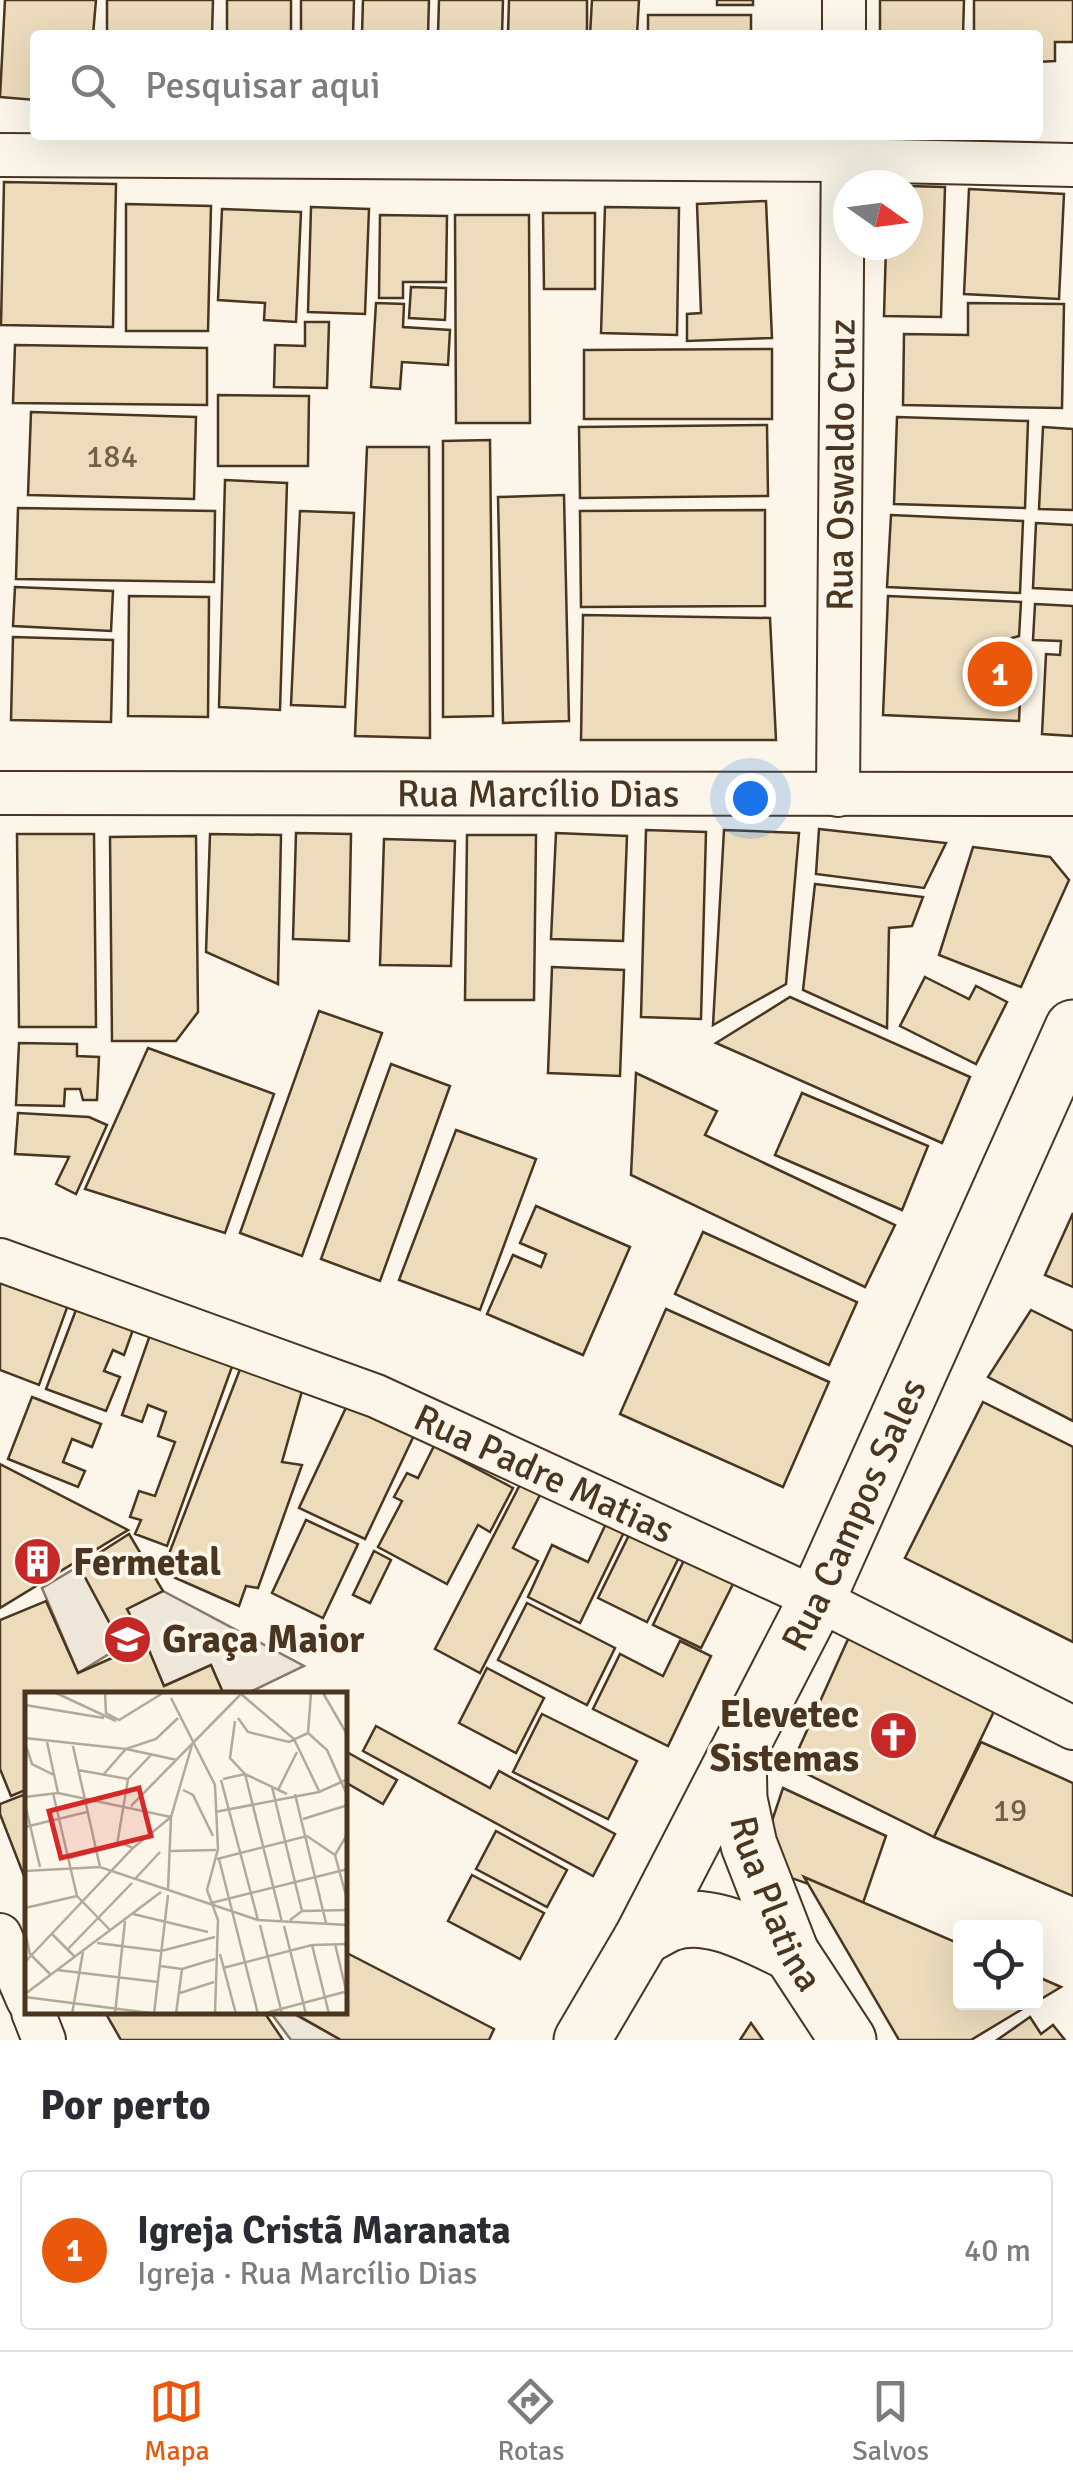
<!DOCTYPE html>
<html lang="pt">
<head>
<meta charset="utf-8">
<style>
	body { margin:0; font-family:Signika,sans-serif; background:#f7f7f7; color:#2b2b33 }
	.controls { position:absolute; right:30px; bottom:30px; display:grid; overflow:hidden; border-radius:10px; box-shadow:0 10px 40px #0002 }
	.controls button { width:90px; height:90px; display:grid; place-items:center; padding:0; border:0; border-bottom:2px solid #e1e1e2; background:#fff; color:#2b2b33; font:50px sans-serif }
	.compass { position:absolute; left:833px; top:170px; width:90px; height:90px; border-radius:50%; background:#fff; box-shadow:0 10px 40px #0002; rotate:104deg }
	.you { position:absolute; left:750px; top:798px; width:35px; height:35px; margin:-25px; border:8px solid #fff; border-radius:50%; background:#1a73e8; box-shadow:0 0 0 15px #1a73e833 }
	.badge { display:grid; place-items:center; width:65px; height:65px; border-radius:50%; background:#ea580c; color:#fff; font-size:32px; font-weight:700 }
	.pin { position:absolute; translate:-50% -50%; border:5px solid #fff; box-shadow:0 2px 10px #0006 }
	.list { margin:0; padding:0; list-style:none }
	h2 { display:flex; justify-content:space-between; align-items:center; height:130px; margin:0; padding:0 40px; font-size:42px }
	h2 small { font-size:32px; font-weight:400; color:#7c7c81 }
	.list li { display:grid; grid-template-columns:65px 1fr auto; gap:30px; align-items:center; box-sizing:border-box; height:160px; margin:0 20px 20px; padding:0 20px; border:2px solid #e1e1e2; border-radius:10px }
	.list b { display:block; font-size:38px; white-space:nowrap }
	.list p { margin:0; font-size:32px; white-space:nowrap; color:#7c7c81 }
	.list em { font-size:32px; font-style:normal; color:#7c7c81 }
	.icon { flex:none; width:55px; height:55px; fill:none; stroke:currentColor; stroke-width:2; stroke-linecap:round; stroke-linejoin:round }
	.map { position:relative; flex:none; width:1073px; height:2040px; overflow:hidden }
	.search { position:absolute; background:#fff; box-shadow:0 10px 40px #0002; left:30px; right:30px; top:30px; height:110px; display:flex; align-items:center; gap:25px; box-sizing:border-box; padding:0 35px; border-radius:10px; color:#7c7c81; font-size:38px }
	.sheet { height:310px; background:#fff }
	nav { display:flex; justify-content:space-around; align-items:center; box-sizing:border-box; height:140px; border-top:2px solid #e1e1e2; background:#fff; font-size:28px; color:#7c7c81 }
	nav a { display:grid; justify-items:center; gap:5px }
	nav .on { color:#ea580c }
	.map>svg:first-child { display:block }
	.green { fill:#ede6d9; stroke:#887966; stroke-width:2.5 }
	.parking { fill:#ede7d9; stroke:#887966; stroke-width:2.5 }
	.building { fill:#ecdcbc; stroke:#4a3520; stroke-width:2.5 }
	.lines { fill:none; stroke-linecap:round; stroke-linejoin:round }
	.street-casing { stroke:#4a3520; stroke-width:46 }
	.secondary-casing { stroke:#4a3520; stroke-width:59 }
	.street { stroke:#fbf6e9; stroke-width:42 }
	.secondary { stroke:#fbf6e9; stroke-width:55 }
	.labels { text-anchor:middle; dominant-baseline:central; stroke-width:8; stroke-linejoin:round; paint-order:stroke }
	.number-label { font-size:32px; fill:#725f47 }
	.street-label { font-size:38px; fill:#4a3520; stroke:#fbf6e9 }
	.poi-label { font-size:38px; font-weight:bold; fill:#4a3520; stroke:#fbf6e9; text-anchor:start }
	.inset-road { fill:none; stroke:#b4a999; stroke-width:2.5 }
	.view { fill:#d62828; fill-opacity:0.15; stroke:#d62828; stroke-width:5 }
	.inset-edge { fill:none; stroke:#4a3520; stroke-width:5 }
</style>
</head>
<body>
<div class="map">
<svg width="1073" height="2040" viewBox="0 0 1073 2040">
	<rect width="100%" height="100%" fill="#fbf6e9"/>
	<!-- green -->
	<g class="green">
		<polygon points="79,1566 122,1646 78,1673 42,1588"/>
		<polygon points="163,1591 304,1666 244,1695 224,1695 211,1666 164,1686 127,1609"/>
	</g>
	<!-- parking -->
	<polygon class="parking" points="271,2013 292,2013 341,2040 291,2040"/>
	<!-- building -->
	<g class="building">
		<polygon points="5,0 96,0 93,35 35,35 35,100 0,97"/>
		<polygon points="107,0 213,0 212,35 107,35"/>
		<rect x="227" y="0" width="64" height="35"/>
		<polygon points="301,0 354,0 353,35 301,35"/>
		<polygon points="363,0 429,0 428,35 362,35"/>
		<polygon points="439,0 503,0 502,35 438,35"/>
		<polygon points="509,0 587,0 587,35 508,35"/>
		<polygon points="592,0 639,0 637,35 590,35"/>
		<rect x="717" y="0" width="36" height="5"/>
		<polygon points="880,0 964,0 963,35 880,35"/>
		<polygon points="974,0 1073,0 1073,42 1055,42 1055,61 1038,62 1038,35 974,35"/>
		<rect x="648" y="15" width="103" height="20"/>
		<polygon points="4,182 116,184 113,327 1,325"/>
		<polygon points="908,186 945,187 941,317 884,316 886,245 908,245"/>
		<polygon points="969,189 1064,194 1059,299 964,294"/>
		<polygon points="766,201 772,338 687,341 687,314 701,313 697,204"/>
		<polygon points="126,204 211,206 208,331 126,331"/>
		<polygon points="311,207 369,209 365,314 308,312"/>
		<polygon points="605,207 679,208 677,335 601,333"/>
		<polygon points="222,209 301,212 296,322 264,320 265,303 218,300"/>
		<polygon points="543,213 595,213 595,289 544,289"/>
		<polygon points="380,215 447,216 446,282 403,282 403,298 379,298"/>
		<polygon points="455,215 529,215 530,423 456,423"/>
		<polygon points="411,287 446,288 445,320 409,318"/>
		<polygon points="376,303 404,304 403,327 450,330 448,365 402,362 400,389 371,387"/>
		<polygon points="968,303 1064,304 1062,408 903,405 904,334 968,335"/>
		<polygon points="305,322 329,322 327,388 274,387 275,345 305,346"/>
		<polygon points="15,345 207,348 207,405 13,403"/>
		<polygon points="772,349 772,419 584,419 584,350"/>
		<polygon points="218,395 309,396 308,466 218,466"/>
		<polygon points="31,412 196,417 194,499 28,495"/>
		<polygon points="897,417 1028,421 1025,508 894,504"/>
		<polygon points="767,425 768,496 580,498 579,427"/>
		<polygon points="1043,427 1073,429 1073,510 1039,509"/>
		<polygon points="490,440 493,716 443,717 443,441"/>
		<polygon points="367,447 429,447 430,738 355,736"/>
		<polygon points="225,480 287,483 280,710 219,707"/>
		<polygon points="564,495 569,721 503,723 498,497"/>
		<polygon points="18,508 215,511 214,582 16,579"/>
		<polygon points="765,510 765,606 581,607 580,511"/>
		<polygon points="300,511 354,513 345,707 291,705"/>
		<polygon points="891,515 1023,521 1020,593 887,587"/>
		<polygon points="1036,523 1073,525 1073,590 1033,588"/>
		<polygon points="15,587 113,591 111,631 13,626"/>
		<polygon points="129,596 209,597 208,717 128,716"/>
		<polygon points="888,596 1021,602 1019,636 1012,638 1013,694 1020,698 1019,721 883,715"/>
		<polygon points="1035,604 1073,606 1073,736 1042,734 1046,654 1060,655 1061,641 1033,640"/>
		<polygon points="583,615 770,618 776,740 581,740"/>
		<polygon points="13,637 113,640 111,722 11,720"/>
		<polygon points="819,829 946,843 924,888 816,874"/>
		<polygon points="646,830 706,832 701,1019 641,1017"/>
		<polygon points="724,830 799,833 786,984 713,1025"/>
		<polygon points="296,833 351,834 349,941 293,939"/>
		<polygon points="556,833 627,836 623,941 551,939"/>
		<polygon points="17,834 94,834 96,1027 19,1027"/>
		<polygon points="210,834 281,835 278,984 206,952"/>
		<polygon points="467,835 536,835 534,1000 465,1000"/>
		<polygon points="196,836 198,1012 176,1041 112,1041 110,837"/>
		<polygon points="384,839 455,841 451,966 380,965"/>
		<polygon points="973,847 1050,857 1069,880 1021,987 939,955"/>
		<polygon points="815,884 923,897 912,926 889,928 887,1028 803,990"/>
		<polygon points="552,967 624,970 620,1076 548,1073"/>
		<polygon points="925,977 969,999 976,986 1007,1002 976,1064 900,1026"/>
		<polygon points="790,997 970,1077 942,1143 716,1043"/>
		<polygon points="319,1011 382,1033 302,1256 240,1233"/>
		<polygon points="19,1043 77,1044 77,1056 99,1057 97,1100 83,1100 80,1089 65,1089 64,1106 16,1105"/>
		<polygon points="148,1048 274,1094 225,1233 85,1189"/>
		<polygon points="391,1064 450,1086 380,1281 321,1259"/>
		<polygon points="636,1073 717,1111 705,1135 895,1225 865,1287 631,1175"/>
		<polygon points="802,1093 928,1146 902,1210 775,1155"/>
		<polygon points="18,1113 89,1117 107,1125 76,1194 56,1184 69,1157 15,1154"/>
		<polygon points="456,1130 536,1159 480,1310 399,1280"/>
		<polygon points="536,1206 630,1247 583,1355 487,1314 513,1255 541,1267 546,1254 520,1243"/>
		<polygon points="1073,1213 1073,1287 1045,1275"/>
		<polygon points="703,1232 857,1302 829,1365 675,1294"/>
		<polygon points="0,1276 72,1294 39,1385 0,1370"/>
		<polygon points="79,1302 135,1324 124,1355 113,1350 104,1371 120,1377 106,1411 46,1389"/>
		<polygon points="666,1309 829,1382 783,1487 620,1414"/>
		<polygon points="1031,1310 1073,1331 1073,1421 988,1377"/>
		<polygon points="150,1335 233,1364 167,1546 135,1534 141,1520 130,1517 139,1491 155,1496 175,1442 158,1436 166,1412 148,1405 142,1422 122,1415"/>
		<polygon points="242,1364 304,1384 282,1462 302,1465 258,1588 246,1586 239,1606 162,1572"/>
		<polygon points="32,1397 101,1424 92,1447 72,1439 63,1462 85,1471 78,1487 8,1459"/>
		<polygon points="351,1397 417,1429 365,1539 299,1508"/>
		<polygon points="983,1402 1073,1447 1073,1642 905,1558"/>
		<polygon points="434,1446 513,1488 490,1532 478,1525 447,1584 378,1547 402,1501 394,1497 407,1473 418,1478"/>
		<polygon points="0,1464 128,1530 0,1608"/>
		<polygon points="525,1475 545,1485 513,1548 538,1561 480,1673 435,1649"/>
		<polygon points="610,1515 628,1524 580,1623 528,1597 552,1545 588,1562"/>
		<polygon points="306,1520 358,1544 323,1618 272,1593"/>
		<polygon points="633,1527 682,1551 647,1622 598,1598"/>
		<polygon points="129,1534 163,1591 127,1609 141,1636 122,1646 79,1566"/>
		<polygon points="374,1551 391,1560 370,1603 353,1595"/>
		<polygon points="687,1554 736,1578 701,1648 653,1625"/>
		<polygon points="46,1601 78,1673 146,1643 164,1686 211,1665 224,1695 28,1695 28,1789 11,1796 0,1769 0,1620"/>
		<polygon points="527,1603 615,1648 587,1705 498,1660"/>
		<polygon points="849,1637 997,1705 934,1837 791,1766"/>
		<polygon points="680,1641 711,1656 668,1746 593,1709 620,1654 663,1676"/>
		<polygon points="487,1668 544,1698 516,1753 459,1723"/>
		<polygon points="542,1714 637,1761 608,1819 513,1772"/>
		<polygon points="376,1726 490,1788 499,1771 615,1834 593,1876 363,1751"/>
		<polygon points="981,1742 1073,1783 1073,1896 934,1837"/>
		<polygon points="345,1751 397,1780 383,1804 345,1782"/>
		<polygon points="783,1788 886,1836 863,1903 757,1866"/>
		<polygon points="28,1793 28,1880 26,1881 0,1814 0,1804"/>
		<polygon points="496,1831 567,1870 547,1907 476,1869"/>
		<polygon points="472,1875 544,1913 520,1959 448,1921"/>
		<polygon points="804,1877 960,1944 960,2002 1034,2002 971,2040 899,2040"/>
		<polygon points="345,1952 494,2029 489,2040 341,2040 292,2012 345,2012"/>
		<polygon points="1036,1976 1061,1987 1036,2002"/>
		<polygon points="105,2012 264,2012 283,2040 121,2040"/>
		<polygon points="1030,2017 1041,2034 1053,2025 1065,2040 997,2040"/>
		<polygon points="751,2023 763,2040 740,2040"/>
	</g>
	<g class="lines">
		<defs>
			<g id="street">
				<polyline points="844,35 844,0"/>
				<polyline points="0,155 843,160 1073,165"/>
				<path id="s1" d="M0,793L1073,794"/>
				<path id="s2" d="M838,795L843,135"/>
				<path id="s3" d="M0,1260L376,1396L817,1599L1073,1728"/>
				<polyline points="0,1935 28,2000"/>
				<polyline points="33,2012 44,2040"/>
			</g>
			<g id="secondary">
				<path id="s4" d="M738,1755L739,1799L749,1845L791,1953L848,2040"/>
				<path d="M642,1938C651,1933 660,1927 670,1923C709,1909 756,1937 791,1953"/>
				<path id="s5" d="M582,2040L642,1938L817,1599L1073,1028"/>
			</g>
		</defs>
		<!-- street casing -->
		<use href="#street" class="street-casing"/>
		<!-- secondary casing -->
		<use href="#secondary" class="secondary-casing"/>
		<!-- street -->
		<use href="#street" class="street"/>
		<!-- secondary -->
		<use href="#secondary" class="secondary"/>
	</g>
	<!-- icons -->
	<defs>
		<symbol id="building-disc" viewBox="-11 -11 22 22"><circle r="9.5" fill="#c62828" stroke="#fbf6e9"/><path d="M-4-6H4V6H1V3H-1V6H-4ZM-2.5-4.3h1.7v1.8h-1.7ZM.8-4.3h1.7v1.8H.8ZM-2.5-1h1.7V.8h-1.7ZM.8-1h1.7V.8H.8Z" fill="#fff"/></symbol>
		<symbol id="school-disc" viewBox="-11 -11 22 22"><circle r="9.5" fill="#c62828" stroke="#fbf6e9"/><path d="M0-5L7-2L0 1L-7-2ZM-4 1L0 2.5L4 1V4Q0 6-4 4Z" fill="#fff"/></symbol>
		<symbol id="church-disc" viewBox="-11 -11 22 22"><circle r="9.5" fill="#c62828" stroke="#fbf6e9"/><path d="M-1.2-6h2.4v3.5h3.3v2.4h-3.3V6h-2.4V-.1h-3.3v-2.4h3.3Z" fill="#fff"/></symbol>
	</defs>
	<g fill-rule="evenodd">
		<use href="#building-disc" x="10" y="1534" width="55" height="55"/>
		<use href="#school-disc" x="100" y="1612" width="55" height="55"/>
		<use href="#church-disc" x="866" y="1708" width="55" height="55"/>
	</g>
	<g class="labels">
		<!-- number labels -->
		<g class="number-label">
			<text x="112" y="456">184</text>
			<text x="1010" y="1810">19</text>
		</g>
		<!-- street labels -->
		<g class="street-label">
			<text stroke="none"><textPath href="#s2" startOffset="330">Rua Oswaldo Cruz</textPath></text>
			<text stroke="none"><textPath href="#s1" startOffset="538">Rua Marcílio Dias</textPath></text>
			<text stroke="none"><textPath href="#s3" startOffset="585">Rua Padre Matias</textPath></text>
			<text stroke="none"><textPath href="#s5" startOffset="592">Rua Campos Sales</textPath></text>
			<text stroke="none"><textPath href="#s4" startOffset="155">Rua Platina</textPath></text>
		</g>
		<!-- poi labels -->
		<g class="poi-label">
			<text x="73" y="1562">Fermetal</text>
			<text x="162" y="1639">Graça Maior</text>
			<text x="859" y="1714" text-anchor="end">Elevetec<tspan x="859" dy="44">Sistemas</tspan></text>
		</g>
	</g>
	<!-- overview -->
	<g transform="translate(25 1692)">
		<rect width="322" height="322" fill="#fbf6e9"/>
		<path class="inset-road" d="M31,1L91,29M80,1L81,21L94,28L138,1M286,1L283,41L302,58L323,105M298,1L323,44M216,2L269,47L294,99M146,6L190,93L193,157L182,198L193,228L190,322M0,13L79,26M213,26L223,40L264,50L283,41M210,29L205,66L220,82L257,230M0,46L101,57L131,47L153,26M22,50L33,101M0,51L7,72L29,83M48,54L75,175M53,78L103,87M78,83L101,57L152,68M198,87L220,82L262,102M196,88L233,228M247,95L277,219M158,98L168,103L188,144M253,98L272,60M28,101L52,204L86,239M270,102L301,231M0,105L33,101L146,125M0,112L15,175M106,114L217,1M190,120L294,100L323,87M278,127L323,113M0,135L62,120M323,141L310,163L323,211M92,153L103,87L126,63M146,159L191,158M44,166L99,152L108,156M192,167L282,144L310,163M194,167L233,322M0,179L75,175L233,228L323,233M110,187L135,160M143,198L146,125M186,211L323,177M0,216L52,204M108,222L183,240M265,228L277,219L323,218M235,233L257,322M259,234L281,322M0,240L5,262L25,282M26,241L50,265M72,251L136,259L190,245M310,252L321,298M287,253L304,322M42,258L107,191M195,262L211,322M0,270L108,156L146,125L167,53M135,274L157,277L190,267M198,276L287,253L323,252M32,278L133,290M155,301L189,290M0,302L136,200M0,305L133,322M47,322L58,260M90,322L100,229M129,322L143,203M151,322L157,277M237,322L323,299"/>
		<path class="view" d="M114,96L126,144L36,166L24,119Z"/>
		<rect width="322" height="322" class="inset-edge"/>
	</g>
</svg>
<div class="controls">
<button><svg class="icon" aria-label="locate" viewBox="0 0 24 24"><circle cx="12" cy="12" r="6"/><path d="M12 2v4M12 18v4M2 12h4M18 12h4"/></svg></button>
</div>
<svg class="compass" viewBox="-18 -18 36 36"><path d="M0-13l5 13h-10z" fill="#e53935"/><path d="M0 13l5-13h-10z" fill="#7c7c81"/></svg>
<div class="you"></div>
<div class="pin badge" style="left:1000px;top:674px">1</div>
<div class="search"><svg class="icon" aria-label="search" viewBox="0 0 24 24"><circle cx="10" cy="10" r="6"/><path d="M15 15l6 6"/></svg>Pesquisar aqui</div>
</div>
<section class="sheet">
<h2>Por perto<small></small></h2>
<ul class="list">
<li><span class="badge">1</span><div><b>Igreja Cristã Maranata</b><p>Igreja · Rua Marcílio Dias</p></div><em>40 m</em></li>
</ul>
</section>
<nav>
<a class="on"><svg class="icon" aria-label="map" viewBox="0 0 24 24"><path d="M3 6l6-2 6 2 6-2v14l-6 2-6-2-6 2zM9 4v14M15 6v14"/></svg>Mapa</a>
<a><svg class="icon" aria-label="directions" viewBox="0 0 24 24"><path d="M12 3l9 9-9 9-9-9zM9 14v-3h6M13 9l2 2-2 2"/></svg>Rotas</a>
<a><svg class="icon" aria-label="saved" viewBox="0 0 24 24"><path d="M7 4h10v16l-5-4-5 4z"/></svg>Salvos</a>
</nav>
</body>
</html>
